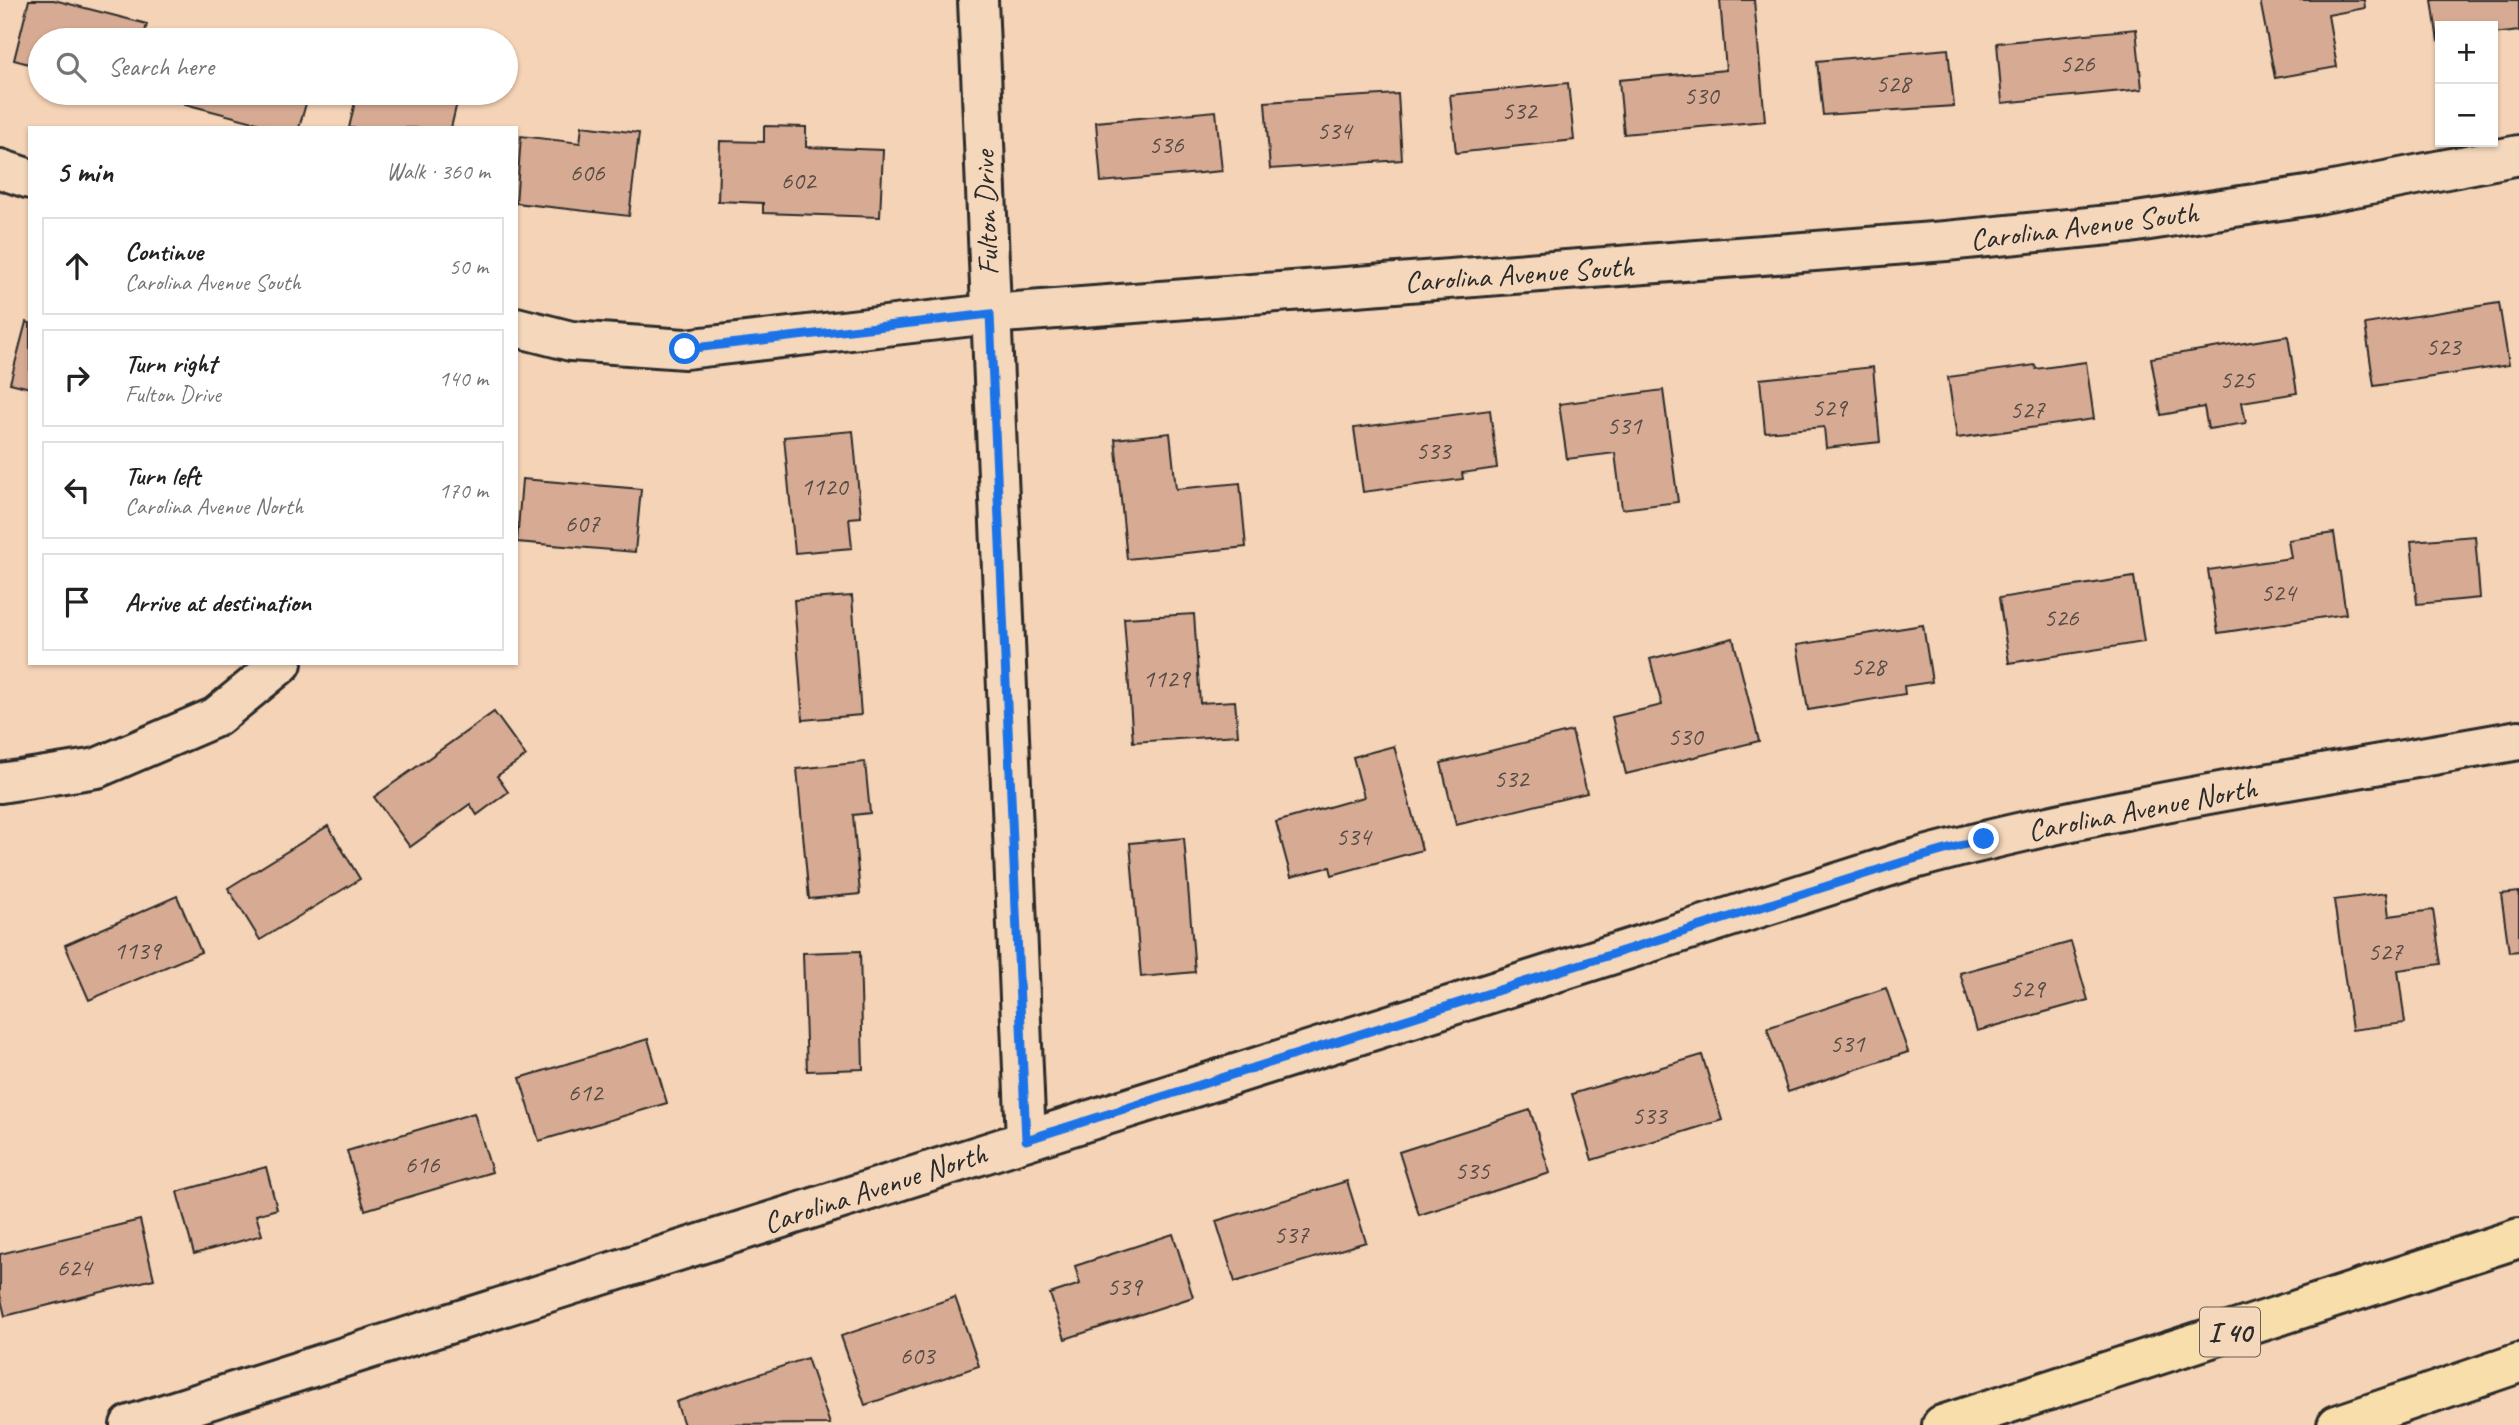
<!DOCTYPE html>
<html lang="en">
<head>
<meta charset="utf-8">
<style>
	body { margin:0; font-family:Caveat,sans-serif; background:#f6f6f6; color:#222 }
	.controls { position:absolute; right:21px; top:21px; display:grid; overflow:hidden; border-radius:0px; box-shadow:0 2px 5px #0004 }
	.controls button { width:63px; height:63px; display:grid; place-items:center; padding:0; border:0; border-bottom:2px solid #e0e0e0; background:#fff; color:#222; font:35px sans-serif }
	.stop { position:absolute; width:21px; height:21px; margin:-16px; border:5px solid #1a73e8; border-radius:50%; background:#fff }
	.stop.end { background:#1a73e8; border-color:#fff; box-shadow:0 2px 7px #0008 }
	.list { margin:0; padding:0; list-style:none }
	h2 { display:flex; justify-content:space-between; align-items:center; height:91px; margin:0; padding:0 28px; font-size:30px }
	h2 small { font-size:23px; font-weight:400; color:#767676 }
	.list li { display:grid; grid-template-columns:46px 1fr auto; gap:21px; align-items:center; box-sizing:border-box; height:98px; margin:0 14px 14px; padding:0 14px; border:2px solid #e0e0e0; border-radius:0px }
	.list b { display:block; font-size:26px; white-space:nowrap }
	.list p { margin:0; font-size:23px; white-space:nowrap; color:#767676 }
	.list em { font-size:23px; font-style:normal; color:#767676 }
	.icon { flex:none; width:38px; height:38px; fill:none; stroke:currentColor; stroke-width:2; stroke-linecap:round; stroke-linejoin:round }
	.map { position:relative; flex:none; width:2519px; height:1425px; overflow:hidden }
	.search { position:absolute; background:#fff; box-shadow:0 2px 5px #0004; left:28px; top:28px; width:490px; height:77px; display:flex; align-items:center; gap:18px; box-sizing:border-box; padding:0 24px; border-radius:38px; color:#767676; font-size:26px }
	.panel { position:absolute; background:#fff; box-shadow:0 2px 5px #0004; left:28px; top:126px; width:490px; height:539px; border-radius:0px }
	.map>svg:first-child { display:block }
	.building { fill:#d7ab93; stroke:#2b2b2b; stroke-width:2 }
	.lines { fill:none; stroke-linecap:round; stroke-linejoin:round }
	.street-casing { stroke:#2b2b2b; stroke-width:44 }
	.highway-casing { stroke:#2b2b2b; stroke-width:44 }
	.street { stroke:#f5d8bb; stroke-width:38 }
	.highway { stroke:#f8deab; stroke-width:38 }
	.route { stroke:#1a73e8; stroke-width:9 }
	.labels { text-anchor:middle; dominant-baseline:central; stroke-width:6; stroke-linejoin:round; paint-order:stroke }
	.number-label { font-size:26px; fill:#564b45 }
	.shield { fill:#f5d8bb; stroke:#685f56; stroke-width:2 }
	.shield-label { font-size:28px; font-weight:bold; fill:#2b2b2b }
	.street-label { font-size:30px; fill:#2b2b2b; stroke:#f5d8bb }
</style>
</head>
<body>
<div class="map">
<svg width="2519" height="1425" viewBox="0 0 2519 1425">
	<rect width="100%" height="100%" fill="#f5d3b6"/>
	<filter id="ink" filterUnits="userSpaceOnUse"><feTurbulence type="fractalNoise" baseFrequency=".0143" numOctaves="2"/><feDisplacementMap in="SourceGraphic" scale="14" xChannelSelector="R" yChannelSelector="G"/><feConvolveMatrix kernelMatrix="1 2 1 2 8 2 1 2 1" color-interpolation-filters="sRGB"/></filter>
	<g filter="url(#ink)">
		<!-- building -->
		<g class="building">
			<polygon points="29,0 54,0 147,24 143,40 40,40 40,67 14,60"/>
			<polygon points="1720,0 1754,0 1765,121 1624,134 1619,80 1726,70"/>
			<polygon points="2260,0 2364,0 2365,8 2328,15 2337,67 2275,78"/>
			<polygon points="2432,0 2519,0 2519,31 2493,34 2493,26 2440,26 2438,42"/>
			<polygon points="2136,29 2142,89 2002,103 1997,43"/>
			<polygon points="1948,49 1954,106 1823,115 1817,61"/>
			<polygon points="1568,83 1574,140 1456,153 1450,95"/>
			<polygon points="188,93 309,93 299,128 276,128 185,104"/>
			<polygon points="357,93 454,93 459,94 451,128 349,128"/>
			<polygon points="1398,94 1402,160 1270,169 1265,102"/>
			<polygon points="1216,111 1222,171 1101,182 1096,122"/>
			<polygon points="582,126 639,133 629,216 516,203 521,136 580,143"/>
			<polygon points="764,126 806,127 806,147 883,150 880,217 763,213 763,203 718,201 720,141 764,142"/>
			<polygon points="2499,303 2509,365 2374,386 2365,324"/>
			<polygon points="26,322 30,323 30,388 10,383"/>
			<polygon points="2288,336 2297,393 2242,402 2246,423 2208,429 2204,407 2161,415 2151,358"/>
			<polygon points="2086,362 2094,419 1957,438 1948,377 2035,365 2036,369"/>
			<polygon points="1873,367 1880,442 1826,448 1824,427 1765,432 1760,379"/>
			<polygon points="1663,390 1678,502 1622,509 1615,453 1567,459 1559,404"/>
			<polygon points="1490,410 1497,468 1462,473 1463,479 1363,492 1354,428"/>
			<polygon points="853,431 861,517 849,518 852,548 795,553 784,437"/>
			<polygon points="1170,433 1176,489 1240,483 1246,547 1127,559 1115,439"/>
			<polygon points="522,479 641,489 635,552 517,542"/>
			<polygon points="2334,533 2346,614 2218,633 2208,570 2291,558 2288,540"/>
			<polygon points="2475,536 2480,598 2417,604 2411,541"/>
			<polygon points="2134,577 2144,642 2009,663 1999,598"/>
			<polygon points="852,596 861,715 803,720 794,600"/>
			<polygon points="1194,614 1200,703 1235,701 1238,735 1133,742 1124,618"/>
			<polygon points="1923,625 1932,682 1904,686 1905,694 1808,710 1797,645"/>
			<polygon points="1733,638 1759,741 1626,774 1612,717 1662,705 1650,659"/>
			<polygon points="494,712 526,756 497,776 508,792 477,815 470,804 410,847 374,797"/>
			<polygon points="1572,731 1587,793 1456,825 1441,763"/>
			<polygon points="1394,746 1422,850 1332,875 1330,867 1291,877 1276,822 1364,797 1353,757"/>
			<polygon points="865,762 870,813 853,815 860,894 809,899 797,769"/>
			<polygon points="328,826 360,879 260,940 228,888"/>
			<polygon points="1184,838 1195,972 1141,977 1130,843"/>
			<polygon points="2519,892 2519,951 2509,952 2501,894"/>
			<polygon points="2386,893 2389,916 2433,910 2441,964 2398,970 2405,1023 2352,1030 2334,900"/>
			<polygon points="177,896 201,952 89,1000 65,945"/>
			<polygon points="2071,942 2088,1000 1977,1031 1960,973"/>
			<polygon points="860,951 863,1069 807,1071 803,953"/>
			<polygon points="1886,988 1908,1052 1788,1092 1767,1028"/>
			<polygon points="648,1039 667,1103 539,1141 520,1078"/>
			<polygon points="1702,1055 1722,1120 1592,1160 1572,1094"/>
			<polygon points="1530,1110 1550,1173 1419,1215 1399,1152"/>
			<polygon points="474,1113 492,1172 365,1210 347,1151"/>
			<polygon points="266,1167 277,1209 256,1215 262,1235 194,1254 177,1192"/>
			<polygon points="1347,1181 1366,1242 1235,1282 1216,1221"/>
			<polygon points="140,1220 154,1279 5,1316 0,1295 0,1254"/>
			<polygon points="1173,1234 1193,1297 1065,1339 1050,1294 1080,1284 1075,1266"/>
			<polygon points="955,1297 979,1366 865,1405 841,1336"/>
			<polygon points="807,1358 830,1424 684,1425 676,1402"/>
		</g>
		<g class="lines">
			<defs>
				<g id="street">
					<polyline points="978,0 1026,1140"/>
					<polyline points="0,169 30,179"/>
					<polyline points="516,327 571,341 685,349 990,314 1946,241 2130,223 2313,195 2519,155"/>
					<polyline points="0,783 97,768 216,717 282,663"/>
					<path d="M130,1425L1903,862C2104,806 2313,777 2519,740"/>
				</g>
				<g id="highway">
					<polyline points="1942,1425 2519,1238"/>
					<polyline points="2337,1425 2519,1363"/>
				</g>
			</defs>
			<!-- street casing -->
			<use href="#street" class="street-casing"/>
			<!-- highway casing -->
			<use href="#highway" class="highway-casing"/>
			<!-- street -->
			<use href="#street" class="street"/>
			<!-- highway -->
			<use href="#highway" class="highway"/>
		</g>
	</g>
	<g class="lines" filter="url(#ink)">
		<!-- route -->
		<polyline class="route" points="685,349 990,314 1026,1140 1903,862 1984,839"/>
	</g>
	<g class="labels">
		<!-- number labels -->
		<g class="number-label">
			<text x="2077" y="63">526</text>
			<text x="1893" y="83">528</text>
			<text x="1701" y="95">530</text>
			<text x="1519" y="110">532</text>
			<text x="1334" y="130">534</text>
			<text x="1166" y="144">536</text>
			<text x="587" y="172">606</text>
			<text x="798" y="180">602</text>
			<text x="2443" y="346">523</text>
			<text x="2237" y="379">525</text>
			<text x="1829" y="407">529</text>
			<text x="2027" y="409">527</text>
			<text x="1624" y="425">531</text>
			<text x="1433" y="450">533</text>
			<text x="824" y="486">1120</text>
			<text x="582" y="523">607</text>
			<text x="2278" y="592">524</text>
			<text x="2061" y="617">526</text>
			<text x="1868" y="666">528</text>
			<text x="1166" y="678">1129</text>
			<text x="1685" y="736">530</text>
			<text x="1511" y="778">532</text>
			<text x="1353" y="836">534</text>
			<text x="137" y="950">1139</text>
			<text x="2385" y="951">527</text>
			<text x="2027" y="988">529</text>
			<text x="1847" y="1043">531</text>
			<text x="585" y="1092">612</text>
			<text x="1649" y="1115">533</text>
			<text x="422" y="1164">616</text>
			<text x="1472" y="1170">535</text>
			<text x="1291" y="1234">537</text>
			<text x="74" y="1267">624</text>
			<text x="1124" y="1286">539</text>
			<text x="917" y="1355">603</text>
		</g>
		<!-- shield labels -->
		<rect class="shield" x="2200" y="1307.5" width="60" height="49" rx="5"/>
		<g class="shield-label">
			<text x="2230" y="1332">I 40</text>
		</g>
		<!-- street labels -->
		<g class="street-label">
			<text transform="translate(986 213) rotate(-92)">Fulton Drive</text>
			<text transform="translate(2084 226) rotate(-7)">Carolina Avenue South</text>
			<text transform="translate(1519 274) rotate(-4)">Carolina Avenue South</text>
			<text transform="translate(2142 809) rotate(-11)">Carolina Avenue North</text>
			<text transform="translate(875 1188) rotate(-18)">Carolina Avenue North</text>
		</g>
	</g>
</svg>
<div class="controls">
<button>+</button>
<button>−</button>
</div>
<div class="stop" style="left:685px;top:349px"></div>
<div class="stop end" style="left:1984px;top:839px"></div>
<div class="search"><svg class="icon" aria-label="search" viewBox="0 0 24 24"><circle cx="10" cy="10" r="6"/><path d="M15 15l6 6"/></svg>Search here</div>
<section class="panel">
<h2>5 min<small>Walk · 360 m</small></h2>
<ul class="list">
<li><svg class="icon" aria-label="ahead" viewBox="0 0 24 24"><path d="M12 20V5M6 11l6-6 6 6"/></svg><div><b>Continue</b><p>Carolina Avenue South</p></div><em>50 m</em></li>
<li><svg class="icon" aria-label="right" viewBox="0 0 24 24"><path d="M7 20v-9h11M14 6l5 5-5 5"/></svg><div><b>Turn right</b><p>Fulton Drive</p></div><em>140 m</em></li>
<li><svg class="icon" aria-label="left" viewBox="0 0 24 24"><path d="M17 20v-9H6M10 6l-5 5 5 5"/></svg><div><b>Turn left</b><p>Carolina Avenue North</p></div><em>170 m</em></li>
<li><svg class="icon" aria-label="arrive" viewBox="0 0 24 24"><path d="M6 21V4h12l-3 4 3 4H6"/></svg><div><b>Arrive at destination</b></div></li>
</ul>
</section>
</div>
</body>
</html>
